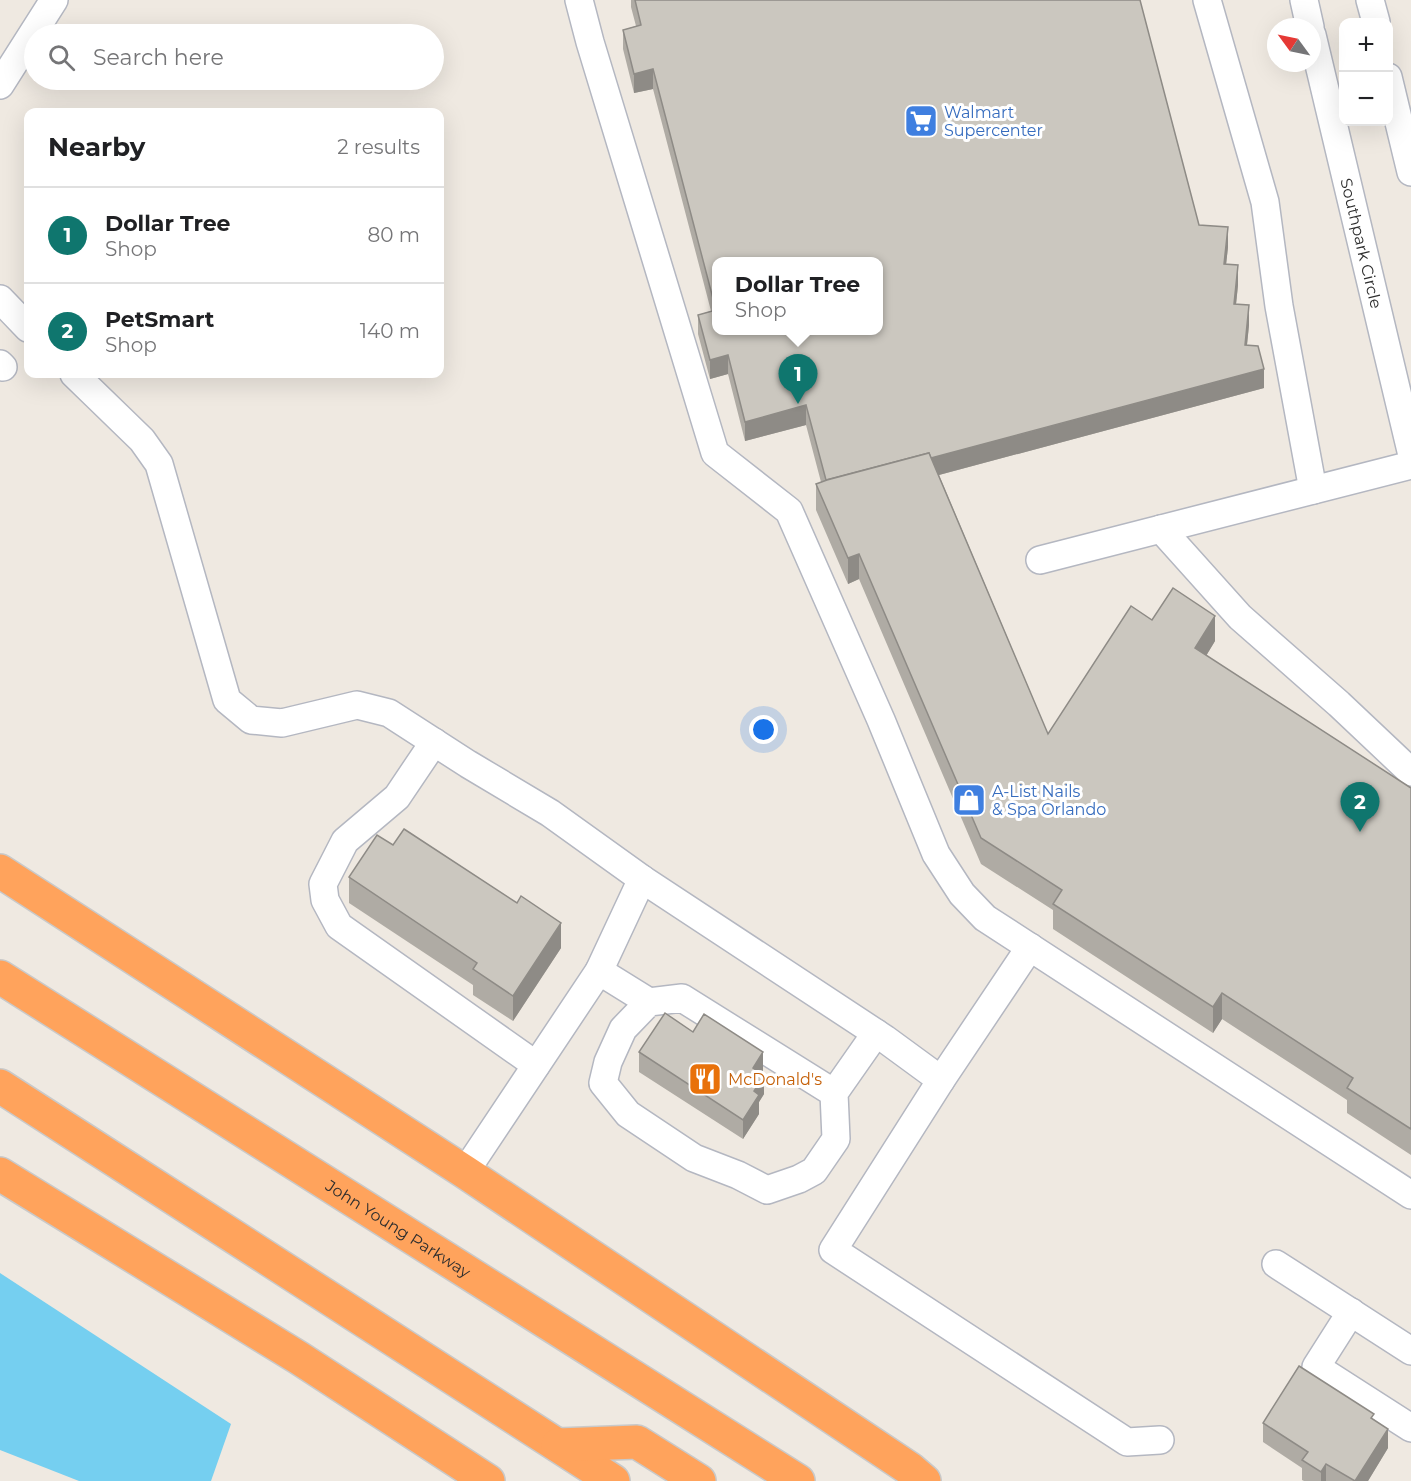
<!DOCTYPE html>
<html lang="en">
<head>
<meta charset="utf-8">
<style>
	body { margin:0; font-family:Montserrat,sans-serif; background:#f2f2f2; color:#202124 }
	.controls { position:absolute; right:18px; top:18px; display:grid; overflow:hidden; border-radius:12px; box-shadow:0 6px 24px #0002 }
	.controls button { width:54px; height:54px; display:grid; place-items:center; padding:0; border:0; border-bottom:2px solid #e0e0e0; background:#fff; color:#202124; font:30px sans-serif }
	.compass { position:absolute; left:1267px; top:18px; width:54px; height:54px; border-radius:50%; background:#fff; box-shadow:0 6px 24px #0002; rotate:303deg }
	.you { position:absolute; left:764px; top:730px; width:21px; height:21px; margin:-15px; border:4px solid #fff; border-radius:50%; background:#1a73e8; box-shadow:0 0 0 9px #1a73e833 }
	.badge { display:grid; place-items:center; width:39px; height:39px; border-radius:50%; background:#0f766e; color:#fff; font-size:20px; font-weight:700 }
	.pin { position:absolute; translate:-50% -50px; filter:drop-shadow(0 2px 3px #0008) }
	.pin::after { content:''; position:absolute; top:32px; width:21px; height:18px; background:inherit; clip-path:polygon(0 0,100% 0,50% 100%) }
	.popup { position:absolute; left:712px; top:257px; width:171px; height:78px; box-sizing:border-box; display:grid; place-content:center; border-radius:12px; background:#fff; filter:drop-shadow(0 2px 4px #0005); font-size:20px; white-space:nowrap; color:#757577 }
	.popup b { font-size:22px; color:#202124 }
	.popup::after { content:''; position:absolute; left:50%; top:100%; margin-left:-12px; border:12px solid transparent; border-top-color:#fff }
	.list { margin:0; padding:0; list-style:none }
	h2 { display:flex; justify-content:space-between; align-items:center; height:78px; margin:0; padding:0 24px; font-size:26px }
	h2 small { font-size:20px; font-weight:400; color:#757577 }
	.list li { display:grid; grid-template-columns:39px 1fr auto; gap:18px; align-items:center; box-sizing:border-box; height:96px; padding:0 24px; border-top:2px solid #e0e0e0 }
	.list b { display:block; font-size:22px; white-space:nowrap }
	.list p { margin:0; font-size:20px; white-space:nowrap; color:#757577 }
	.list em { font-size:20px; font-style:normal; color:#757577 }
	.icon { flex:none; width:33px; height:33px; fill:none; stroke:currentColor; stroke-width:2; stroke-linecap:round; stroke-linejoin:round }
	.map { position:relative; flex:none; width:1411px; height:1481px; overflow:hidden }
	.search { position:absolute; background:#fff; box-shadow:0 6px 24px #0002; left:24px; top:24px; width:420px; height:66px; display:flex; align-items:center; gap:15px; box-sizing:border-box; padding:0 21px; border-radius:33px; color:#757577; font-size:22px }
	.panel { position:absolute; background:#fff; box-shadow:0 6px 24px #0002; left:24px; top:108px; width:420px; height:270px; border-radius:12px }
	.map>svg:first-child { display:block }
	.water { fill:#75cff0 }
	.lines { fill:none; stroke-linecap:round; stroke-linejoin:round }
	.minor-casing { stroke:#b4b7c1; stroke-width:30 }
	.highway-casing { stroke:#c9c9c9; stroke-width:36 }
	.minor { stroke:#fff; stroke-width:27 }
	.highway { stroke:#ffa35c; stroke-width:33 }
	.wall { fill:#afaba4 }
	.shaded-wall { fill:#8e8b86 }
	.building { fill:#cbc7bf; stroke:#8e8b86; stroke-width:1.5; fill-rule:evenodd }
	.labels { text-anchor:middle; dominant-baseline:central; stroke-width:6; stroke-linejoin:round; paint-order:stroke }
	.shop-label { font-size:16px; fill:#366cbe; stroke:#fff; text-anchor:start }
	.street-label { font-size:16px; fill:#2e2e2e; stroke:#fff }
	.food-label { font-size:16px; fill:#c56008; stroke:#fff; text-anchor:start }
</style>
</head>
<body>
<div class="map">
<svg width="1411" height="1481" viewBox="0 0 1411 1481">
	<rect width="100%" height="100%" fill="#efe9e1"/>
	<!-- water -->
	<polygon class="water" points="0,1273 231,1424 211,1481 79,1481 0,1450"/>
	<g class="lines">
		<defs>
			<g id="minor">
				<polyline points="579,0 590,42 715,453 789,511 881,720 936,854 962,894 985,918 1411,1195"/>
				<polyline points="1207,0 1265,202 1279,306 1313,490"/>
				<polyline points="1304,0 1310,27"/>
				<polyline points="1370,0 1376,22"/>
				<path id="s1" d="M1312,35L1411,451"/>
				<polyline points="1388,77 1411,172"/>
				<polyline points="0,85 54,0"/>
				<polyline points="0,299 28,328"/>
				<polyline points="0,364 3,367"/>
				<polyline points="74,374 142,440 159,464 227,700 251,720 282,723 357,705 389,713 468,764 550,813 642,879 885,1039 941,1080"/>
				<polyline points="1161,529 1240,617 1339,704 1411,772"/>
				<polyline points="1040,560 1411,465"/>
				<polyline points="434,742 397,797 345,841 323,884 325,900 339,926 536,1065"/>
				<polyline points="1030,947 941,1080 833,1250 1127,1442 1160,1440"/>
				<polyline points="599,971 649,1002"/>
				<polyline points="834,1093 682,998 649,1002 623,1029 608,1062 603,1083 628,1114 694,1158 738,1175 767,1190 799,1179 814,1171 836,1139 834,1093 876,1033"/>
				<polyline points="465,1172 599,971 642,879"/>
				<polyline points="1276,1264 1411,1351"/>
				<polyline points="1351,1312 1316,1367 1411,1428"/>
			</g>
			<g id="highway">
				<polyline points="0,871 465,1172 910,1469 924,1481"/>
				<path id="s2" d="M0,977L798,1481"/>
				<polyline points="0,1086 613,1481"/>
				<polyline points="0,1174 299,1358 488,1481"/>
				<polyline points="558,1445 637,1442 699,1481"/>
			</g>
		</defs>
		<!-- minor casing -->
		<use href="#minor" class="minor-casing"/>
		<!-- highway casing -->
		<use href="#highway" class="highway-casing"/>
		<!-- minor -->
		<use href="#minor" class="minor"/>
		<!-- highway -->
		<use href="#highway" class="highway"/>
	</g>
	<!-- wall -->
	<g class="wall">
		<polygon points="631,0 1140,0 1199,225 1228,247 1226,264 1238,285 1236,304 1249,325 1247,345 1264,388 939,475 1048,734 1152,620 1215,641 1206,656 1411,788 1411,1155 1347,1113 1347,1100 1222,1019 1213,1033 1053,929 1053,910 981,864 859,579 848,584 816,510 816,484 821,482 806,425 745,441 728,374 710,379 698,334 698,315 711,311 653,89 634,93 623,49 623,30 636,26 631,7"/>
		<polygon points="349,877 561,948 513,1021 473,995 473,985 349,903"/>
		<polygon points="693,1032 763,1072 762,1073 764,1094 759,1102 759,1114 743,1139 639,1072 639,1052"/>
		<polygon points="1374,1419 1388,1448 1368,1481 1304,1481 1302,1480 1302,1468 1263,1442 1263,1423"/>
	</g>
	<!-- shaded-wall -->
	<g class="shaded-wall">
		<polygon points="653,69 653,89 634,93 634,74"/>
		<polygon points="1228,227 1228,247 1224,284 1224,264"/>
		<polygon points="1238,265 1238,285 1234,324 1234,304"/>
		<polygon points="1249,305 1249,325 1245,364 1245,345"/>
		<polygon points="728,355 728,374 710,379 710,360"/>
		<polygon points="1264,369 1264,388 827,505 827,486"/>
		<polygon points="806,405 806,425 745,441 745,422"/>
		<polygon points="859,554 859,579 848,584 848,558"/>
		<polygon points="1215,616 1215,641 1195,674 1195,648"/>
		<polygon points="561,923 561,948 513,1021 513,996"/>
		<polygon points="1222,993 1222,1019 1213,1033 1213,1007"/>
		<polygon points="763,1052 763,1072 753,1087 753,1068"/>
		<polygon points="764,1075 764,1094 759,1102 759,1114 743,1139 743,1120 754,1091"/>
		<polygon points="1388,1429 1388,1448 1368,1481 1355,1481"/>
		<polygon points="1326,1464 1326,1481 1321,1481 1321,1472"/>
	</g>
	<!-- building -->
	<g class="building">
		<path d="M635,0H1140L1199,225L1228,227L1224,264L1238,265L1234,304L1249,305L1245,345L1258,346L1264,369L931,458L929,453L826,480L806,405L745,422L728,355L710,360L698,315L716,310L653,69L634,74L623,30L641,25ZM717,261H879V330H717Z"/>
		<polygon points="929,453 1048,734 1131,606 1152,620 1173,588 1215,616 1195,648 1411,788 1411,1129 1347,1088 1353,1078 1222,993 1213,1007 1053,904 1062,890 981,838 859,554 848,558 816,484 827,480"/>
		<polygon points="404,829 517,903 521,896 561,923 513,996 473,969 477,963 349,877 377,835 393,845"/>
		<polygon points="665,1013 693,1032 704,1014 763,1052 753,1068 764,1075 754,1091 759,1095 743,1120 639,1052"/>
		<polygon points="1299,1366 1374,1414 1371,1418 1388,1429 1355,1481 1326,1464 1321,1472 1302,1460 1308,1452 1263,1423"/>
	</g>
	<!-- icons -->
	<defs>
		<symbol id="supermarket-square" viewBox="-11 -11 22 22"><rect x="-9" y="-9" width="18" height="18" rx="4" fill="#3f7fe0" stroke="#fff"/><path d="M-6-5.5h2.5l.6 2H6L4.5 2H-2.5L-4.4-4H-6ZM-1.5 3.2a1.3 1.3 0 1 0 .1 0ZM3 3.2a1.3 1.3 0 1 0 .1 0Z" fill="#fff"/></symbol>
		<symbol id="shop-square" viewBox="-11 -11 22 22"><rect x="-9" y="-9" width="18" height="18" rx="4" fill="#3f7fe0" stroke="#fff"/><path d="M-5-2.5h2.3a2.7 3.5 0 0 1 5.4 0H5L5.5 6h-11ZM-1.5-2.5h3a1.5 2.3 0 0 0-3 0Z" fill="#fff"/></symbol>
		<symbol id="restaurant-square" viewBox="-11 -11 22 22"><rect x="-9" y="-9" width="18" height="18" rx="4" fill="#e8710a" stroke="#fff"/><path d="M-5-6h1v4h1v-4h1v4h1v-4h1v5L-1.5 .5V6h-2V.5L-5-1ZM5-6V6H3V1.5H1.5Q1.5-4 5-6Z" fill="#fff"/></symbol>
	</defs>
	<g fill-rule="evenodd">
		<use href="#supermarket-square" x="902" y="102" width="38" height="38"/>
		<use href="#shop-square" x="950" y="781" width="38" height="38"/>
		<use href="#restaurant-square" x="686" y="1060" width="38" height="38"/>
	</g>
	<g class="labels">
		<!-- shop labels -->
		<g class="shop-label">
			<text x="944" y="112">Walmart<tspan x="944" dy="18">Supercenter</tspan></text>
			<text x="992" y="791">A-List Nails<tspan x="992" dy="18">&amp; Spa Orlando</tspan></text>
		</g>
		<!-- street labels -->
		<g class="street-label">
			<text stroke="none"><textPath href="#s1" startOffset="214">Southpark Circle</textPath></text>
			<text stroke="none"><textPath href="#s2" startOffset="471">John Young Parkway</textPath></text>
		</g>
		<!-- food labels -->
		<g class="food-label">
			<text x="728" y="1079">McDonald's</text>
		</g>
	</g>
</svg>
<div class="controls">
<button>+</button>
<button>−</button>
</div>
<svg class="compass" viewBox="-18 -18 36 36"><path d="M0-13l5 13h-10z" fill="#e53935"/><path d="M0 13l5-13h-10z" fill="#757577"/></svg>
<div class="you"></div>
<div class="pin badge" style="left:798px;top:404px">1</div>
<div class="popup"><b>Dollar Tree</b>Shop</div>
<div class="pin badge" style="left:1360px;top:832px">2</div>
<div class="search"><svg class="icon" aria-label="search" viewBox="0 0 24 24"><circle cx="10" cy="10" r="6"/><path d="M15 15l6 6"/></svg>Search here</div>
<section class="panel">
<h2>Nearby<small>2 results</small></h2>
<ul class="list">
<li><span class="badge">1</span><div><b>Dollar Tree</b><p>Shop</p></div><em>80 m</em></li>
<li><span class="badge">2</span><div><b>PetSmart</b><p>Shop</p></div><em>140 m</em></li>
</ul>
</section>
</div>
</body>
</html>
